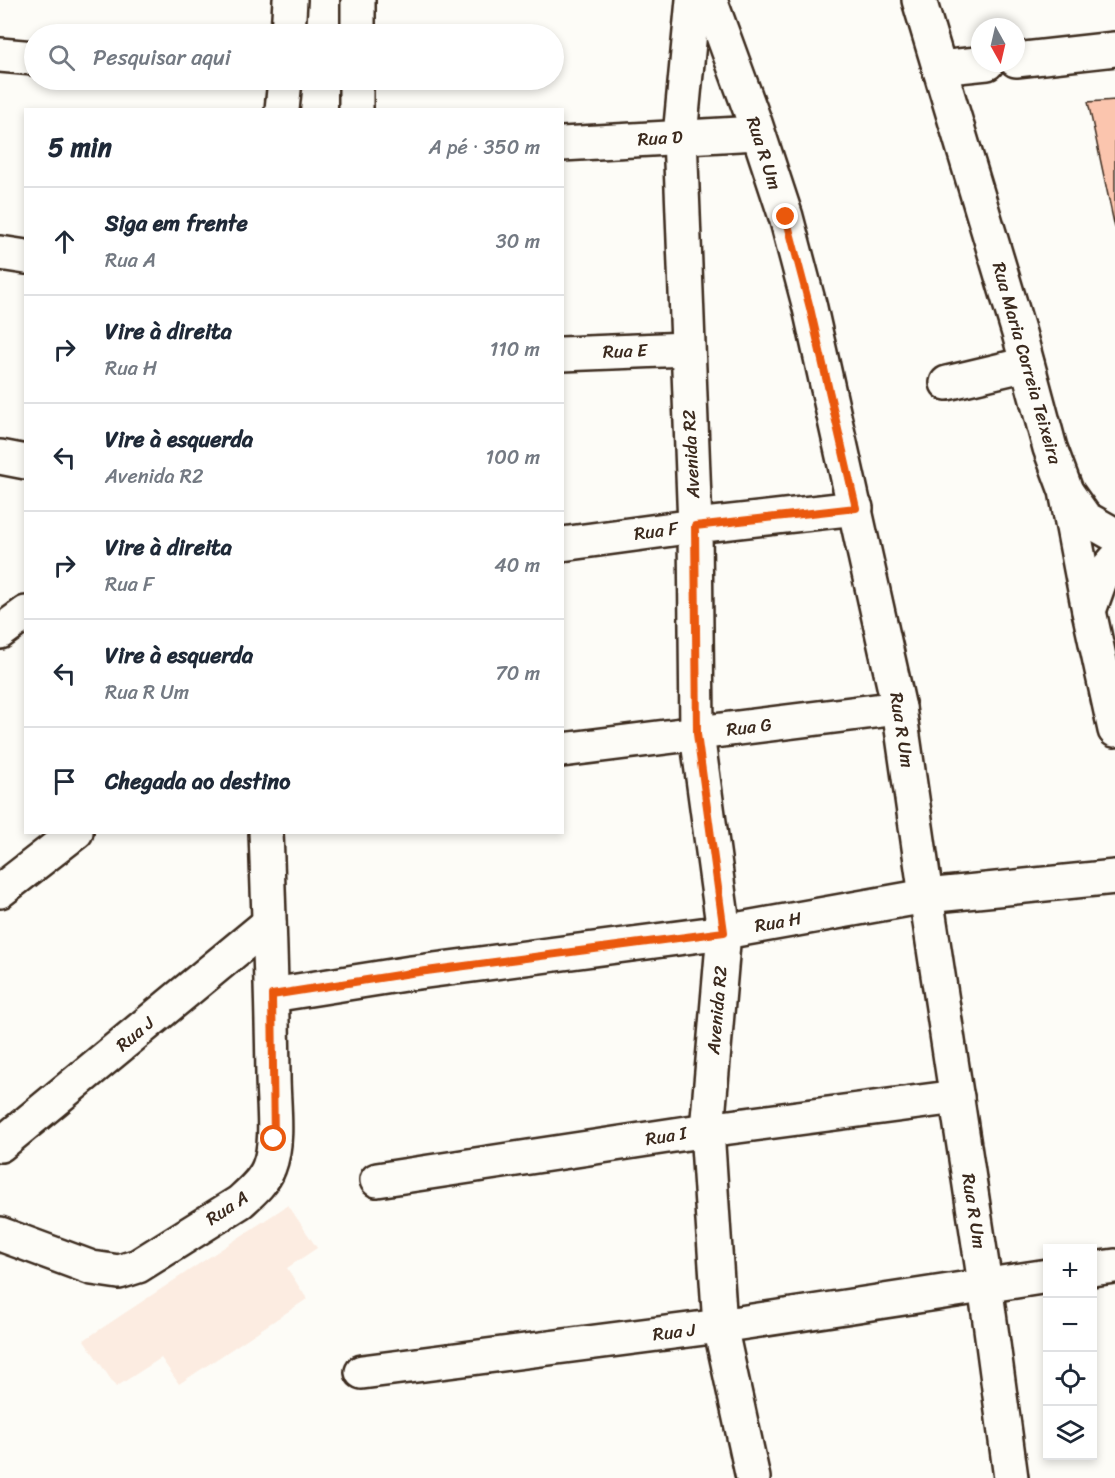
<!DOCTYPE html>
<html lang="pt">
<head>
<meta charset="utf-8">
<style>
	body { margin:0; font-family:Sriracha,sans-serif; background:#f6f6f7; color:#1f2937 }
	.controls { position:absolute; right:18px; bottom:18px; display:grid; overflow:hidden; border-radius:0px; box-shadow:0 3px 9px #0003 }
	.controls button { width:54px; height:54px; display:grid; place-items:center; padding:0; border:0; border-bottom:2px solid #e0e1e3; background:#fff; color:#1f2937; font:30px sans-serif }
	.compass { position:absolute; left:971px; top:18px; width:54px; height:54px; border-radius:50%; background:#fff; box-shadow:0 3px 9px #0003; rotate:172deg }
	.stop { position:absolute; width:18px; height:18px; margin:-14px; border:4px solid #ea580c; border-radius:50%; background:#fff }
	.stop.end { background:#ea580c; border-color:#fff; box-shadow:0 2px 6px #0008 }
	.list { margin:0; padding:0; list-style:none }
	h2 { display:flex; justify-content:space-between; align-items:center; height:78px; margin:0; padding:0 24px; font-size:26px }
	h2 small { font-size:20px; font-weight:400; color:#747a83 }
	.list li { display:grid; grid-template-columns:39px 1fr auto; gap:18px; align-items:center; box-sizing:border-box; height:108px; padding:0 24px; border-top:2px solid #e0e1e3 }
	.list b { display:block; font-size:22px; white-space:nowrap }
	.list p { margin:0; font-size:20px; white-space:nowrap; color:#747a83 }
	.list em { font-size:20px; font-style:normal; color:#747a83 }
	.icon { flex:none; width:33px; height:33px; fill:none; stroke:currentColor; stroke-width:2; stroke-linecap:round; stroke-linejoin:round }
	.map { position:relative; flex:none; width:1115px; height:1478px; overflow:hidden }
	.search { position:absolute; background:#fff; box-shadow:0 3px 9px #0003; left:24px; top:24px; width:540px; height:66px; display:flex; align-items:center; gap:15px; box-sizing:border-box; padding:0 21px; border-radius:33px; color:#747a83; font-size:22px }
	.panel { position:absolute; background:#fff; box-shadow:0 3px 9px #0003; left:24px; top:108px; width:540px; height:726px; border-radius:0px }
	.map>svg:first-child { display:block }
	.built { fill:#fcece1 }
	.building { fill:#fbc5ae; stroke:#3b2a1e; stroke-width:1.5 }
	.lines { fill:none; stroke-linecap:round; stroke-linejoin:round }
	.minor-casing { stroke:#3b2a1e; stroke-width:38 }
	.minor { stroke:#fdfcf7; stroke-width:33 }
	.route { stroke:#ea580c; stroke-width:8 }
	.labels { text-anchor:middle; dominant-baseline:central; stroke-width:6; stroke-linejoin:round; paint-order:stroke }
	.street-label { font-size:18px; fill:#3b2a1e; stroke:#fdfcf7 }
</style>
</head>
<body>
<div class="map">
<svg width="1115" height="1478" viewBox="0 0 1115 1478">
	<rect width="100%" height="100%" fill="#fdfcf7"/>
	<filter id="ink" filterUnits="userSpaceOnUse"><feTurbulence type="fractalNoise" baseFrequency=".0167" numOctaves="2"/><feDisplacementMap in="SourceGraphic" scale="12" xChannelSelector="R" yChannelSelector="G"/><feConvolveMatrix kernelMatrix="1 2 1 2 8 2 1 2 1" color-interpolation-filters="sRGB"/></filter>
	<g filter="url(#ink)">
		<!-- built -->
		<polygon class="built" points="288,1205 317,1248 287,1268 307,1299 179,1384 161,1358 116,1387 84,1340"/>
		<!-- building -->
		<polygon class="building" points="1115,100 1115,228 1088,102"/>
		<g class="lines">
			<defs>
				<g id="minor">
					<polyline points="693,0 680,136 695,526 697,734 724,932 707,1130 720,1326 753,1478"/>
					<polyline points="710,0 755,123 786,217 810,308 899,708 926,896 985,1284 1011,1478"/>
					<polyline points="919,0 1019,333 1050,448 1066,491 1089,611 1115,730"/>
					<polyline points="288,34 290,0"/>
					<polyline points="358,34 358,0"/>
					<polyline points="0,55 34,58"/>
					<polyline points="1016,60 1115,49"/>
					<polyline points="939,68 987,63"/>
					<polyline points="282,110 285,80"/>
					<polyline points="356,110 356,80"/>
					<polyline points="562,144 757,133"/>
					<polyline points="0,253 26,257"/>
					<polyline points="562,354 687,349"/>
					<polyline points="947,383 1027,364"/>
					<polyline points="0,457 26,462"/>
					<polyline points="1068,494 1085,518 1115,535"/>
					<polyline points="562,544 695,526 856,508"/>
					<polyline points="1089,611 1102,575 1115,560"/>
					<polyline points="0,632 26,613"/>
					<polyline points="562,750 899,708"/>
					<polyline points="0,891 76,832"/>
					<polyline points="272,995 411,973 724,932 926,896 1115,877"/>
					<polyline points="0,1145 269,923"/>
					<polyline points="377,1180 707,1130 957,1097"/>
					<path d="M0,1234L92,1268L119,1272L138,1266L240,1202C251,1192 264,1181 269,1167C279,1142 273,1102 273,1076C272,995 269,914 266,832"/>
					<polyline points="1092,1269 1115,1266"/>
					<polyline points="362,1372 720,1326 1048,1276"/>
				</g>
			</defs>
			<!-- minor casing -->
			<use href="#minor" class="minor-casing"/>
			<!-- minor -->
			<use href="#minor" class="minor"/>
		</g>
	</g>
	<g class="lines" filter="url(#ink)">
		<!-- route -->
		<polyline class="route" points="274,1139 272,995 411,973 724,932 697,734 695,526 856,508 810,308 786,217"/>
	</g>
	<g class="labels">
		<!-- street labels -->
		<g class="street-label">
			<text transform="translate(660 138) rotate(-4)">Rua D</text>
			<text transform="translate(764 153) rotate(72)">Rua R Um</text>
			<text transform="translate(625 351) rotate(-2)">Rua E</text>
			<text transform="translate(1027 363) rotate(74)">Rua Maria Correia Teixeira</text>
			<text transform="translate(691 454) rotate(-93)">Avenida R2</text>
			<text transform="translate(656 531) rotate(-8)">Rua F</text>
			<text transform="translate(749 727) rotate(-7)">Rua G</text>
			<text transform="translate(902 730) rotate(81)">Rua R Um</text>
			<text transform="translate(778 922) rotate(-10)">Rua H</text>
			<text transform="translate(717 1010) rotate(-85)">Avenida R2</text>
			<text transform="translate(135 1034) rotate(-40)">Rua J</text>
			<text transform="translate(666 1136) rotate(-9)">Rua I</text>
			<text transform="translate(227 1208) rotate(-34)">Rua A</text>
			<text transform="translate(974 1211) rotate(81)">Rua R Um</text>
			<text transform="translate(674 1332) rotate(-7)">Rua J</text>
		</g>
	</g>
</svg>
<div class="controls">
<button>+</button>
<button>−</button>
<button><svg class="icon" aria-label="locate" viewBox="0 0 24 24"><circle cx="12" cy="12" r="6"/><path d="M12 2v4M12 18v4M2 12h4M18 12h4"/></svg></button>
<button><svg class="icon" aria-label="layers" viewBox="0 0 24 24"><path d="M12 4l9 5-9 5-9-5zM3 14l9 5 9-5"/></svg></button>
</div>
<svg class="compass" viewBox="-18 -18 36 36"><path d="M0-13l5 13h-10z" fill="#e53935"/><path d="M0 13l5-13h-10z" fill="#747a83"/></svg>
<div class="stop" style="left:274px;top:1139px"></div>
<div class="stop end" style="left:786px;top:217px"></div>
<div class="search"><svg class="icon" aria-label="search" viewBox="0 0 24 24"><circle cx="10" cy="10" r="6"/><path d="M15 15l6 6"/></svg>Pesquisar aqui</div>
<section class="panel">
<h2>5 min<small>A pé · 350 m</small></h2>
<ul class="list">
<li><svg class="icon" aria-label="ahead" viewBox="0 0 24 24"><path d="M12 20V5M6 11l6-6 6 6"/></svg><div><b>Siga em frente</b><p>Rua A</p></div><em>30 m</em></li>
<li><svg class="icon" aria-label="right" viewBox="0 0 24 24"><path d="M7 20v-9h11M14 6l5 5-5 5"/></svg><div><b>Vire à direita</b><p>Rua H</p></div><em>110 m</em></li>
<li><svg class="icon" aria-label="left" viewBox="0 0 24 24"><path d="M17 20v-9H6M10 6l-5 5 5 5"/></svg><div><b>Vire à esquerda</b><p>Avenida R2</p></div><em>100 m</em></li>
<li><svg class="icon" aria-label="right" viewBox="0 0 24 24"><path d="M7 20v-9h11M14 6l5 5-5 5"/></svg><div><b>Vire à direita</b><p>Rua F</p></div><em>40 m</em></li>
<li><svg class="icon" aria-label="left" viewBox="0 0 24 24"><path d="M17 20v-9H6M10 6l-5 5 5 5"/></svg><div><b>Vire à esquerda</b><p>Rua R Um</p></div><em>70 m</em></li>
<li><svg class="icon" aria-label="arrive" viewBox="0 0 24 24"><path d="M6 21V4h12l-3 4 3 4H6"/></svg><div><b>Chegada ao destino</b></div></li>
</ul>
</section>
</div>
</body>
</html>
